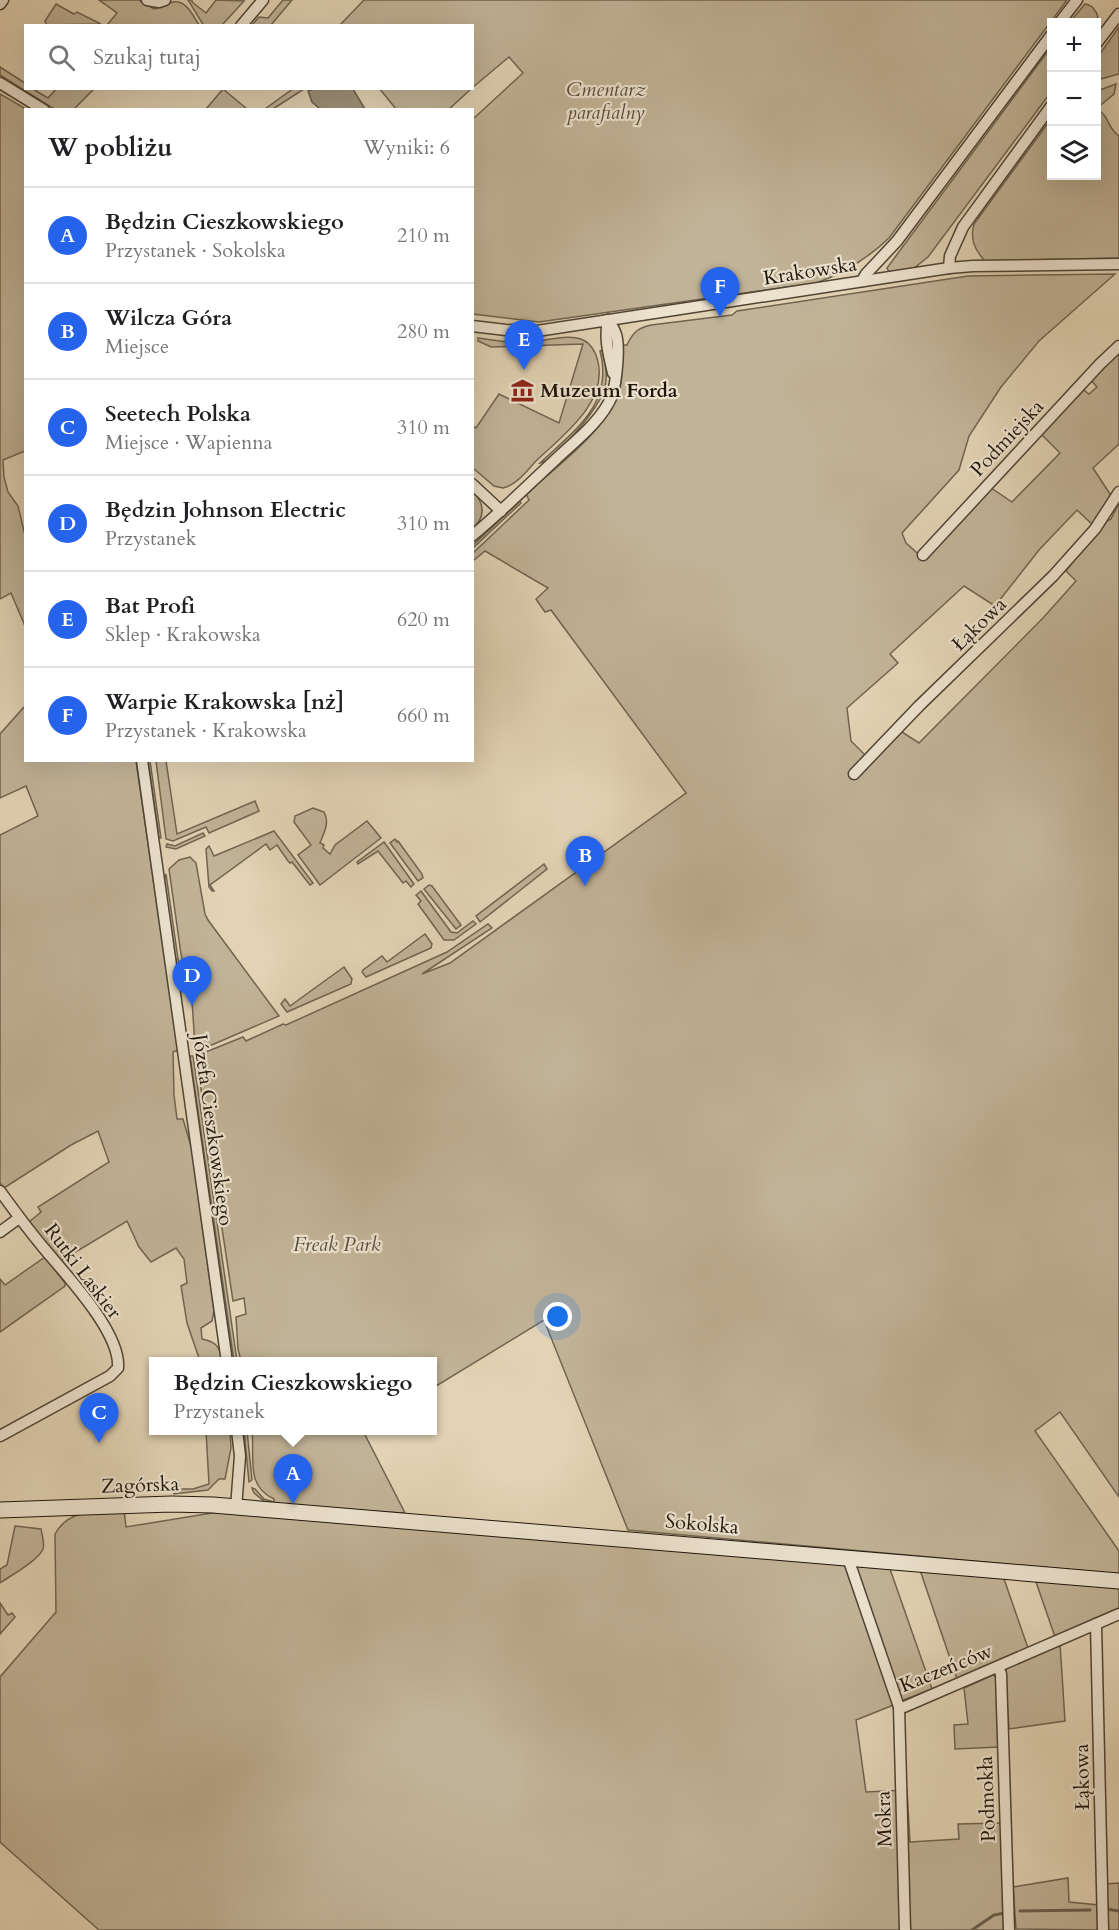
<!DOCTYPE html>
<html lang="pl">
<head>
<meta charset="utf-8">
<style>
	body { margin:0; font-family:Cardo,serif; background:#f2f2f2; color:#202124 }
	.controls { position:absolute; right:18px; top:18px; display:grid; overflow:hidden; border-radius:0px; box-shadow:0 6px 24px #0002 }
	.controls button { width:54px; height:54px; display:grid; place-items:center; padding:0; border:0; border-bottom:2px solid #e0e0e0; background:#fff; color:#202124; font:30px sans-serif }
	.you { position:absolute; left:558px; top:1317px; width:21px; height:21px; margin:-15px; border:4px solid #fff; border-radius:50%; background:#1a73e8; box-shadow:0 0 0 9px #1a73e833 }
	.badge { display:grid; place-items:center; width:39px; height:39px; border-radius:50%; background:#2563eb; color:#fff; font-size:20px; font-weight:700 }
	.pin { position:absolute; translate:-50% -50px; filter:drop-shadow(0 2px 3px #0008) }
	.pin::after { content:''; position:absolute; top:32px; width:21px; height:18px; background:inherit; clip-path:polygon(0 0,100% 0,50% 100%) }
	.popup { position:absolute; left:149px; top:1357px; width:288px; height:78px; box-sizing:border-box; display:grid; place-content:center; border-radius:0px; background:#fff; filter:drop-shadow(0 2px 4px #0005); font-size:20px; white-space:nowrap; color:#757577 }
	.popup b { font-size:22px; color:#202124 }
	.popup::after { content:''; position:absolute; left:50%; top:100%; margin-left:-12px; border:12px solid transparent; border-top-color:#fff }
	.list { margin:0; padding:0; list-style:none }
	h2 { display:flex; justify-content:space-between; align-items:center; height:78px; margin:0; padding:0 24px; font-size:26px }
	h2 small { font-size:20px; font-weight:400; color:#757577 }
	.list li { display:grid; grid-template-columns:39px 1fr auto; gap:18px; align-items:center; box-sizing:border-box; height:96px; padding:0 24px; border-top:2px solid #e0e0e0 }
	.list b { display:block; font-size:22px; white-space:nowrap }
	.list p { margin:0; font-size:20px; white-space:nowrap; color:#757577 }
	.list em { font-size:20px; font-style:normal; color:#757577 }
	.icon { flex:none; width:33px; height:33px; fill:none; stroke:currentColor; stroke-width:2; stroke-linecap:round; stroke-linejoin:round }
	.map { position:relative; flex:none; width:1119px; height:1930px; overflow:hidden }
	.search { position:absolute; background:#fff; box-shadow:0 6px 24px #0002; left:24px; top:24px; width:450px; height:66px; display:flex; align-items:center; gap:15px; box-sizing:border-box; padding:0 21px; border-radius:0px; color:#757577; font-size:22px }
	.panel { position:absolute; background:#fff; box-shadow:0 6px 24px #0002; left:24px; top:108px; width:450px; height:654px; border-radius:0px }
	.map>svg:first-child { display:block }
	.green { fill:#c1b397; stroke:#706450; stroke-width:1.5 }
	.water { fill:#9f927a; stroke:#6b604d; stroke-width:1.5 }
	.lines { fill:none; stroke-linecap:round; stroke-linejoin:round }
	.stream { stroke:#6b604d; stroke-width:3 }
	.street-casing { stroke:#4f4434; stroke-width:13 }
	.secondary-casing { stroke:#1e150a; stroke-width:17 }
	.street { stroke:#ece2ce; stroke-width:10 }
	.secondary { stroke:#ece2ce; stroke-width:15 }
	.labels { text-anchor:middle; dominant-baseline:central; stroke-width:4.5; stroke-linejoin:round; paint-order:stroke }
	.park-label { font-size:20px; font-style:italic; fill:#574c3b; stroke:#ece2ce }
	.street-label { font-size:20px; fill:#1e150a; stroke:#ece2ce }
	.poi-label { font-size:20px; font-weight:bold; fill:#1e150a; stroke:#ece2ce; text-anchor:start }
</style>
</head>
<body>
<div class="map">
<svg width="1119" height="1930" viewBox="0 0 1119 1930">
	<rect width="100%" height="100%" fill="#e2d3b4"/>
	<filter id="stains"><feTurbulence type="fractalNoise" baseFrequency=".00333" numOctaves="4"/><feColorMatrix values="0 0 0 0 .2 0 0 0 0 .09 0 0 0 0 .02 0 0 0 .5 -.17"/></filter>
	<radialGradient id="worn" r=".72"><stop offset=".6" stop-color="#630" stop-opacity="0"/><stop offset="1" stop-color="#630" stop-opacity=".3"/></radialGradient>
	<!-- green -->
	<g class="green">
		<path d="M99,0H139L154,9C161,8 166,4 173,2C187,0 193,16 199,25H107L117,13Z"/>
		<polygon points="188,0 192,0 192,2 206,13 216,0 244,1 222,25 204,26"/>
		<polygon points="283,0 292,0 271,25 252,25 259,17 268,18"/>
		<path d="M364,0H1067L889,238C867,259 845,273 816,283L539,322L473,314V119L523,73L509,57L472,88V26H339Z"/>
		<polygon points="56,4 74,14 77,12 101,24 47,25 45,21"/>
		<path d="M1085,4C1092,5 1097,11 1098,18L1096,22H1070Z"/>
		<polygon points="1119,27 1119,74 1097,80 1097,58"/>
		<polygon points="1051,47 1051,92 928,257 914,268 889,272 887,268"/>
		<polygon points="0,67 25,83 26,88 33,89 48,98 56,89 94,89 74,109 54,109 0,75"/>
		<polygon points="1116,84 1114,94 1097,108 1097,91"/>
		<polygon points="294,88 304,89 273,109 265,109"/>
		<polygon points="379,88 472,88 448,110 396,109"/>
		<polygon points="223,89 247,109 206,109"/>
		<polygon points="0,94 26,109 25,451 3,460 4,477 8,492 18,506 25,535 25,626 11,593 0,599"/>
		<path d="M1097,108C1097,109 1104,114 1104,115C1110,123 1110,130 1119,136V258L985,261C974,249 970,239 974,224L1051,119L1052,176H1096Z"/>
		<path d="M1115,274L1039,341L1001,387L969,436L959,470L902,533L906,543L924,559L991,488L1012,502L1060,453L1042,435V432L1081,388L1089,394L1097,387L1090,379L1119,352V444L1093,468L1112,497L1093,525L1077,510L1039,550L995,606L964,586L890,654L898,663L847,708L851,741L869,759L899,730L919,743L1043,618L1076,581L1066,571L1103,523L1111,519L1119,503V1497L1060,1412L1035,1431L1119,1551V1574L628,1530L544,1320L433,1388V1362L241,1361L238,1349L236,1317L246,1314L244,1298L233,1301L196,1056L243,1037L246,1041L283,1024L286,1025L447,952L488,924L492,928L422,974L450,963L686,793L551,610L545,612L536,599L548,588L485,551L473,561V553L529,500L526,494C555,468 608,429 619,391C624,377 621,359 622,345H627C633,332 638,328 651,325L732,315L737,311L968,276Z"/>
		<path d="M478,338C493,340 509,343 524,343C541,342 568,333 583,340C590,343 595,351 597,358C610,400 565,434 538,459C528,469 517,485 503,488L494,486L473,468V426L476,428L499,394L559,423L583,344L491,347L478,341Z"/>
		<path d="M602,350C605,362 608,374 605,387C602,405 557,459 540,463C575,430 614,404 600,351Z"/>
		<path d="M472,491C485,503 486,517 472,529Z"/>
		<polygon points="520,501 521,503 473,548 473,545"/>
		<path d="M25,706L26,760L136,761L178,1050L173,1052L174,1095L177,1119H183L192,1150L214,1311L212,1321L201,1328L202,1339C216,1342 220,1346 222,1361H200L187,1323L181,1286L187,1283L184,1259L176,1248L151,1262L139,1247L127,1221L59,1262L29,1222L41,1212L38,1207L109,1162L98,1131L71,1145L4,1188L0,1183V835L38,816L26,786L0,798V734Z"/>
		<polygon points="148,761 150,761 161,838 159,838"/>
		<polygon points="156,761 166,761 177,834 255,801 259,811 209,833 206,827 173,841 166,839"/>
		<path d="M313,808L324,812C330,823 324,832 320,843L324,845L323,848L330,854L335,845L367,821L381,838L320,885L298,855L311,845L294,822L295,816Z"/>
		<polygon points="274,831 313,883 310,885 292,862 290,863 288,861 277,845 270,850 266,844 210,885 214,891 212,891 209,887 206,849 209,846 214,856"/>
		<polygon points="203,833 205,836 176,849 166,847 167,844 175,846"/>
		<polygon points="395,839 397,842 398,841 422,874 423,878 418,881 390,843"/>
		<polygon points="384,842 414,884 411,887 406,881 403,883 378,851 358,864 357,862"/>
		<polygon points="190,857 196,863 205,914 208,920 279,1016 207,1047 198,1049 195,1046 192,1001 181,954 169,869 179,860"/>
		<polygon points="544,864 547,869 480,922 476,916"/>
		<polygon points="166,874 178,959 186,985 185,988 175,957 164,881"/>
		<polygon points="429,885 432,886 461,925 456,929 424,889"/>
		<polygon points="421,891 451,932 457,933 473,921 476,924 454,940 444,940 418,904 421,901 416,895"/>
		<polygon points="425,934 432,944 431,948 366,977 362,972 363,970 382,956 387,962"/>
		<polygon points="344,967 352,979 351,984 287,1012 281,1004 285,999 290,1006"/>
		<polygon points="190,1056 193,1056 237,1361 234,1361"/>
		<polygon points="45,1257 65,1283 65,1286 0,1332 0,1279 5,1285"/>
		<polygon points="206,1431 230,1431 231,1448 225,1479 219,1479 208,1490 174,1494 174,1480 178,1481 180,1489 193,1489 209,1484"/>
		<polygon points="244,1431 247,1431 252,1480 249,1482"/>
		<path d="M252,1431H363L405,1513L288,1506L265,1502L254,1493L252,1488L255,1489L264,1499L274,1502V1499C245,1486 255,1457 252,1431Z"/>
		<path d="M124,1510L126,1527L218,1512L846,1562L896,1704L856,1720L866,1792L907,1790L910,1842L959,1839L958,1824L1001,1823L1005,1930H99L0,1842V1677L56,1612L55,1534C69,1508 99,1512 124,1510Z"/>
		<path d="M15,1526L41,1529C42,1535 45,1543 43,1549C39,1560 10,1576 0,1583V1569L7,1565Z"/>
		<polygon points="853,1563 890,1569 932,1689 901,1701"/>
		<polygon points="920,1570 1003,1576 1028,1648 957,1679"/>
		<polygon points="1035,1579 1119,1587 1119,1609 1055,1637"/>
		<polygon points="0,1603 8,1615 12,1613 15,1617 0,1634"/>
		<polygon points="1060,1643 1065,1721 1009,1729 1005,1675 1007,1667"/>
		<polygon points="993,1675 998,1679 999,1747 955,1749 954,1725 968,1724 964,1688"/>
		<polygon points="1068,1878 1069,1902 1099,1905 1099,1930 1016,1929 1013,1887"/>
		<polygon points="1119,1883 1119,1930 1106,1930 1105,1884"/>
	</g>
	<!-- water -->
	<polygon class="water" points="314,89 353,89 365,109 320,109 312,102 308,91"/>
	<g class="lines">
		<!-- stream -->
		<g class="stream">
			<polyline points="1106,1909 1119,1911"/>
			<polyline points="1020,1911 1090,1910"/>
			<polyline points="972,1930 994,1915 1005,1913"/>
		</g>
		<defs>
			<g id="street">
				<polyline points="147,0 159,2 165,0"/>
				<polyline points="0,4 3,0"/>
				<polyline points="1060,22 1077,0"/>
				<polyline points="241,26 263,0"/>
				<polyline points="1096,44 1119,14"/>
				<polyline points="0,83 44,110"/>
				<polyline points="949,268 950,256 963,227 1052,105"/>
				<polyline points="862,281 866,274 897,241 1052,34"/>
				<path d="M608,320C604,340 609,355 613,373"/>
				<polyline points="472,326 506,330 537,331 949,268 973,266 1119,264"/>
				<polyline points="472,484 501,511"/>
				<path d="M472,536C501,512 527,486 554,461C574,442 601,422 612,396C616,383 621,344 615,332C614,328 610,324 608,320"/>
				<polyline points="923,555 1100,364 1119,346"/>
				<polyline points="142,760 227,1362"/>
				<polyline points="854,774 919,706 1053,576 1095,529 1119,492"/>
				<path d="M0,1191C13,1209 27,1228 42,1246C65,1274 121,1332 118,1368L110,1376L0,1436"/>
				<polyline points="0,1232 19,1218"/>
				<polyline points="236,1508 240,1456 237,1430"/>
				<polyline points="850,1557 850,1564 899,1707 905,1930"/>
				<polyline points="1096,1624 1103,1930"/>
				<polyline points="998,1667 1001,1674 1009,1930"/>
				<polyline points="899,1707 904,1707 1119,1614"/>
			</g>
			<polyline id="secondary" points="0,1510 171,1504 213,1505 1119,1581"/>
		</defs>
		<!-- street casing -->
		<use href="#street" class="street-casing"/>
		<!-- secondary casing -->
		<use href="#secondary" class="secondary-casing"/>
		<!-- street -->
		<use href="#street" class="street"/>
		<!-- secondary -->
		<use href="#secondary" class="secondary"/>
	</g>
	<!-- icons -->
	<defs>
		<symbol id="museum-bare" viewBox="-9 -9 18 18"><path d="M0-6L6-3V-2H-6V-3ZM-5-1h2V3h-2ZM-1-1h2V3h-2ZM3-1h2V3H3ZM-6 4H6V6H-6Z" fill="#8f2418" stroke="#ece2ce" stroke-width="2.5" paint-order="stroke"/></symbol>
	</defs>
	<g fill-rule="evenodd">
		<use href="#museum-bare" x="506" y="374" width="33" height="33"/>
	</g>
	<g class="labels">
		<!-- park labels -->
		<g class="park-label">
			<text x="606" y="89">Cmentarz<tspan x="606" dy="23">parafialny</tspan></text>
			<text x="337" y="1244">Freak Park</text>
		</g>
		<!-- street labels -->
		<g class="street-label">
			<text transform="translate(810 271) rotate(-9)">Krakowska</text>
			<text transform="translate(1007 438) rotate(-47)">Podmiejska</text>
			<text transform="translate(979 624) rotate(-44)">Łąkowa</text>
			<text transform="translate(213 1130) rotate(82)">Józefa Cieszkowskiego</text>
			<text transform="translate(83 1271) rotate(53)">Rutki Laskier</text>
			<text transform="translate(140 1485) rotate(-2)">Zagórska</text>
			<text transform="translate(702 1524) rotate(5)">Sokolska</text>
			<text transform="translate(946 1668) rotate(-22)">Kaczeńców</text>
			<text transform="translate(1082 1777) rotate(-91)">Łąkowa</text>
			<text transform="translate(987 1799) rotate(-92)">Podmokła</text>
			<text transform="translate(884 1819) rotate(-92)">Mokra</text>
		</g>
		<!-- poi labels -->
		<g class="poi-label">
			<text x="540" y="390">Muzeum Forda</text>
		</g>
	</g>
	<rect width="100%" height="100%" filter="url(#stains)"/>
	<rect width="100%" height="100%" fill="url(#worn)"/>
</svg>
<div class="controls">
<button>+</button>
<button>−</button>
<button><svg class="icon" aria-label="layers" viewBox="0 0 24 24"><path d="M12 4l9 5-9 5-9-5zM3 14l9 5 9-5"/></svg></button>
</div>
<div class="you"></div>
<div class="pin badge" style="left:293px;top:1504px">A</div>
<div class="popup"><b>Będzin Cieszkowskiego</b>Przystanek</div>
<div class="pin badge" style="left:585px;top:886px">B</div>
<div class="pin badge" style="left:99px;top:1443px">C</div>
<div class="pin badge" style="left:192px;top:1006px">D</div>
<div class="pin badge" style="left:524px;top:370px">E</div>
<div class="pin badge" style="left:720px;top:317px">F</div>
<div class="search"><svg class="icon" aria-label="search" viewBox="0 0 24 24"><circle cx="10" cy="10" r="6"/><path d="M15 15l6 6"/></svg>Szukaj tutaj</div>
<section class="panel">
<h2>W pobliżu<small>Wyniki: 6</small></h2>
<ul class="list">
<li><span class="badge">A</span><div><b>Będzin Cieszkowskiego</b><p>Przystanek · Sokolska</p></div><em>210 m</em></li>
<li><span class="badge">B</span><div><b>Wilcza Góra</b><p>Miejsce</p></div><em>280 m</em></li>
<li><span class="badge">C</span><div><b>Seetech Polska</b><p>Miejsce · Wapienna</p></div><em>310 m</em></li>
<li><span class="badge">D</span><div><b>Będzin Johnson Electric</b><p>Przystanek</p></div><em>310 m</em></li>
<li><span class="badge">E</span><div><b>Bat Profi</b><p>Sklep · Krakowska</p></div><em>620 m</em></li>
<li><span class="badge">F</span><div><b>Warpie Krakowska [nż]</b><p>Przystanek · Krakowska</p></div><em>660 m</em></li>
</ul>
</section>
</div>
</body>
</html>
